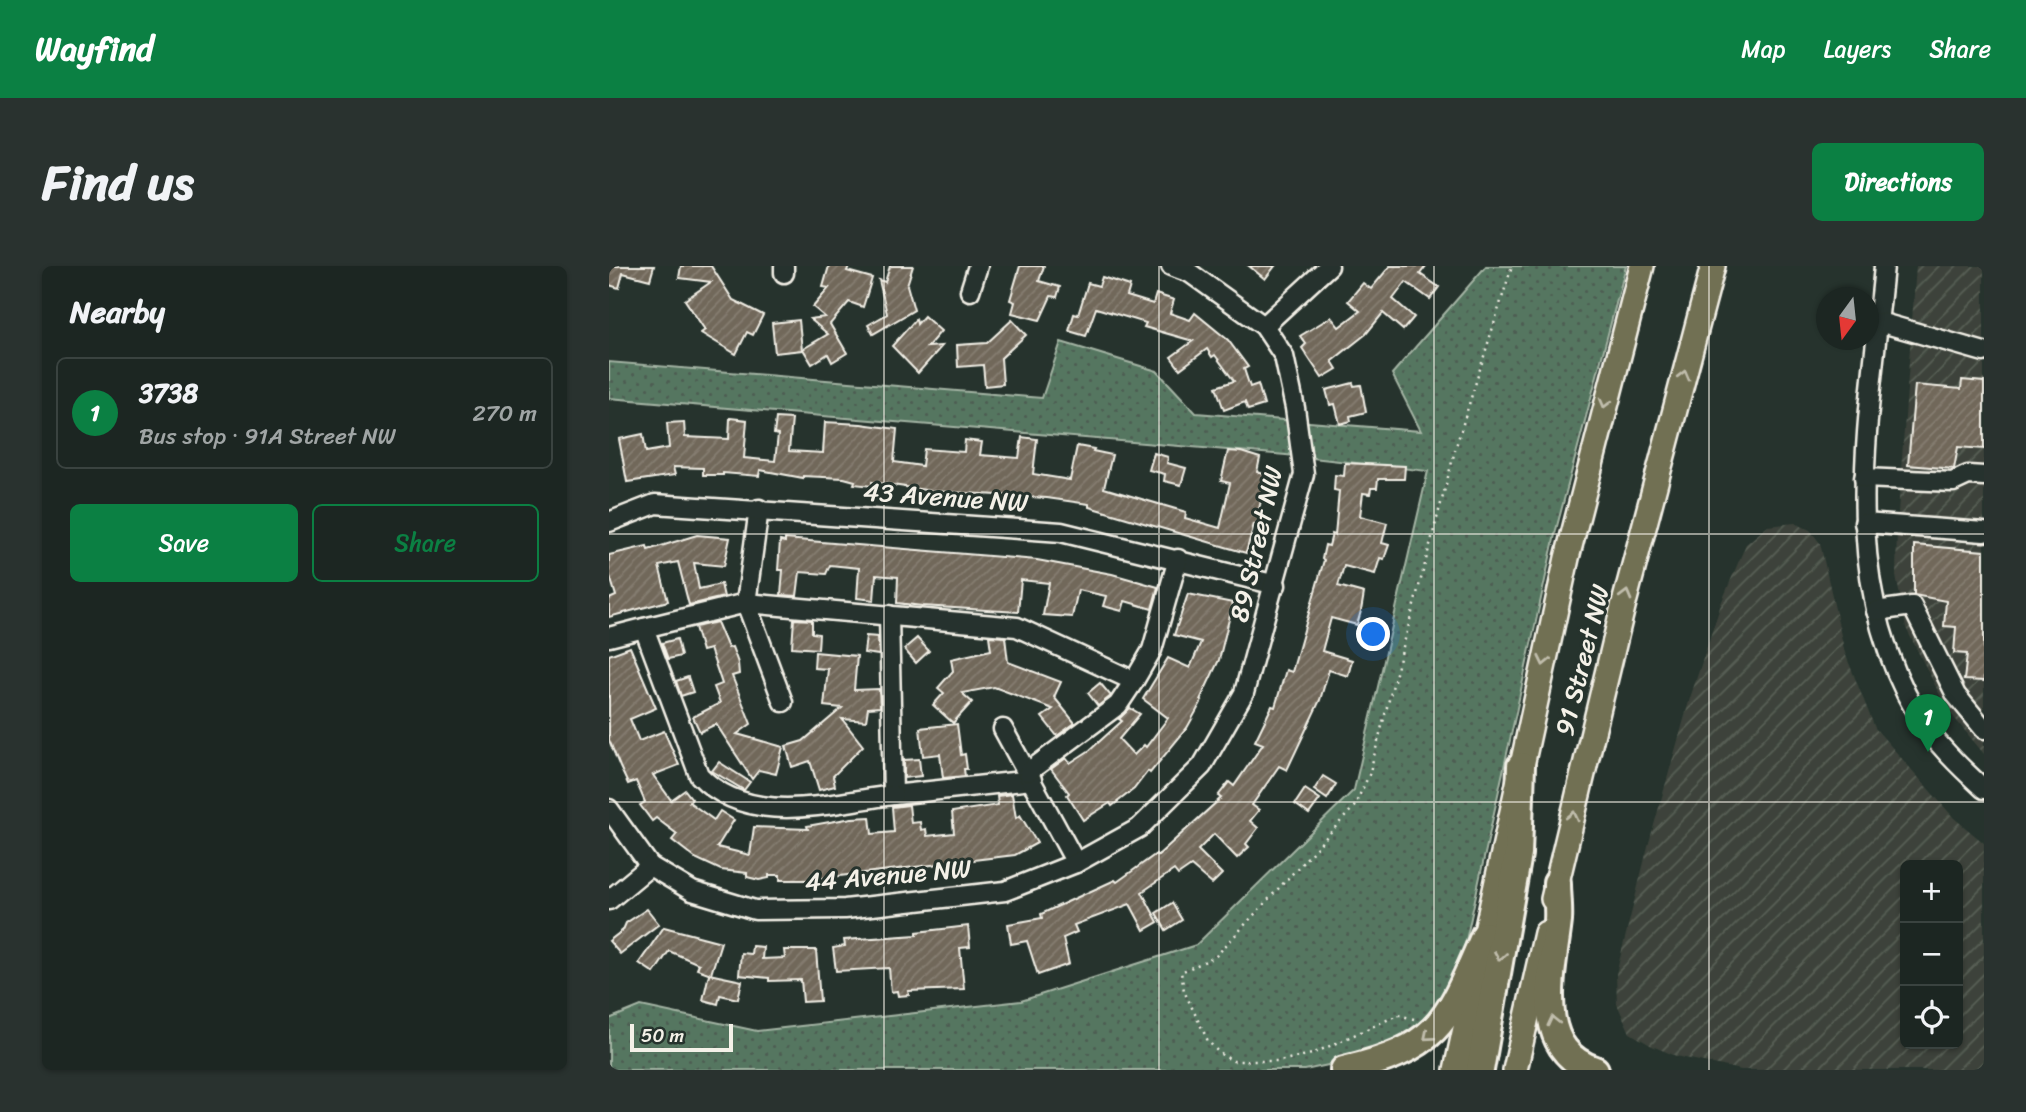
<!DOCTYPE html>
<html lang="en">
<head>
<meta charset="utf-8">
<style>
	body { margin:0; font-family:Sriracha,sans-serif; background:#29322f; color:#f1f3f6 }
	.controls { position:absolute; right:21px; bottom:21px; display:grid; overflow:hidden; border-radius:10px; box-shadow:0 2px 5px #0004 }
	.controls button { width:63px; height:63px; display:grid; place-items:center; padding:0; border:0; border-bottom:2px solid #3a4340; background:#1c2622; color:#f1f3f6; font:35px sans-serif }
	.compass { position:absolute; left:1207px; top:21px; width:63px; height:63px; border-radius:50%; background:#1c2622; box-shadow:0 2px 5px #0004; rotate:195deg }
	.scale { position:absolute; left:21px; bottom:18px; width:103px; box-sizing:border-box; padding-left:7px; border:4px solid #f4f1e8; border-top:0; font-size:19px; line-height:24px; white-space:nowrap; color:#f4f1e8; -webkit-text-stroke:5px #26332d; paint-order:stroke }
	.you { position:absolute; left:765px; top:369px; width:24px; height:24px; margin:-18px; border:5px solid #fff; border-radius:50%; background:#1a73e8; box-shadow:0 0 0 10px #1a73e833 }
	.badge { display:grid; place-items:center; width:46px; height:46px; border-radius:50%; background:#0b8043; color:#fff; font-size:23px; font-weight:700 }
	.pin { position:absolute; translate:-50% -58px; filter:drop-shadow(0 2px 4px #0008) }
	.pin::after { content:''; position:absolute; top:37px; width:24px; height:21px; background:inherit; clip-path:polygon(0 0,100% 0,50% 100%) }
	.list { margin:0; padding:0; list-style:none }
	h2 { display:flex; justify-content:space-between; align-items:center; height:91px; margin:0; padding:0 28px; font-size:30px }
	h2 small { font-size:23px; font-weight:400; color:#a0a5a5 }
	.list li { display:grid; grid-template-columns:46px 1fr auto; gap:21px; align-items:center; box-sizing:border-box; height:112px; margin:0 14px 14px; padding:0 14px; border:2px solid #3a4340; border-radius:10px }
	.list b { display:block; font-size:26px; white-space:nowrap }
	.list p { margin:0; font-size:23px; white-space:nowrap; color:#a0a5a5 }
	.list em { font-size:23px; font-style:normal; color:#a0a5a5 }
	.actions { display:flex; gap:14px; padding:21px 28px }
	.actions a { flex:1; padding:16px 0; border:2px solid #0b8043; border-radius:10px; text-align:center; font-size:24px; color:#0b8043 }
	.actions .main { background:#0b8043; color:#fff }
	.icon { flex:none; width:38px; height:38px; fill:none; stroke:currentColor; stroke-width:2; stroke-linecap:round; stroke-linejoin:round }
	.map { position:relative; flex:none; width:1375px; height:804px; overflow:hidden; border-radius:10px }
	header { display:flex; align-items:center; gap:42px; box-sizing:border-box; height:98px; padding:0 35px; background:#0b8043; color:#fff }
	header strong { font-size:33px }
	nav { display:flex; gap:38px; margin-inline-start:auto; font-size:24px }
	.intro { display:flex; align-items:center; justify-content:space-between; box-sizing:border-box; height:168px; padding:0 42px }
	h1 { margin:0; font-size:49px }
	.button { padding:18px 32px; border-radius:10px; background:#0b8043; color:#fff; font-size:24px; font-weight:700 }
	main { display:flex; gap:42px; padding:0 42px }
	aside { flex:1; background:#1c2622; border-radius:10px; box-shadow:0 2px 5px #0004 }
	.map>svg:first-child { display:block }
	.industrial { fill:url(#industrial-furrows); fill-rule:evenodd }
	.grass { fill:url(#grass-dots); stroke:#a4b4a4; stroke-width:2 }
	.building { fill:url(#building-hatch); stroke:#f4f1e8; stroke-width:2 }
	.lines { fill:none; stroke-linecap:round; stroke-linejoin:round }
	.minor-casing { stroke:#f4f1e8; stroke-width:23 }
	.major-casing { stroke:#f4f1e8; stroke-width:28 }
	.highway-casing { stroke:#f4f1e8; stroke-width:32 }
	.path { stroke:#f4f1e8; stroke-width:2.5; stroke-dasharray:2 5; stroke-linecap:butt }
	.minor { stroke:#26332d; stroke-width:18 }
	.major { stroke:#716f52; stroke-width:23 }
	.highway { stroke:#716f52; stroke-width:26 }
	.oneway { stroke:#c0bdac }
	.grid { fill:none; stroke:#f4f1e8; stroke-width:2; stroke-opacity:0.55 }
	.labels { text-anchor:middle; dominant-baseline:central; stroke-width:6; stroke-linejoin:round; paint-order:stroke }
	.street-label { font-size:26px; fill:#f4f1e8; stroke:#26332d }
</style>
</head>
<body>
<header>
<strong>Wayfind</strong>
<nav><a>Map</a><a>Layers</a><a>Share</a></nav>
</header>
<div class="intro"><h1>Find us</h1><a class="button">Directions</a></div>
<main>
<aside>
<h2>Nearby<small></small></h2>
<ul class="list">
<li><span class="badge">1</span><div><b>3738</b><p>Bus stop · 91A Street NW</p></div><em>270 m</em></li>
</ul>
<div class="actions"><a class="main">Save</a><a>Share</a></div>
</aside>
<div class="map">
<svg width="1375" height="804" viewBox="0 0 1375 804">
	<defs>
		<pattern id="industrial-furrows" width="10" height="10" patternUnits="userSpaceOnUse" patternTransform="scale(1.75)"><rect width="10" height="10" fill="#3c433a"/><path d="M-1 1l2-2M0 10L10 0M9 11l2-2" fill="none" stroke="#595f56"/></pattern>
		<pattern id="grass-dots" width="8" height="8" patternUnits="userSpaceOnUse" patternTransform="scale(1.75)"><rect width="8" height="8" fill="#547660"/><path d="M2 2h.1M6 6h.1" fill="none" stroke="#4e5d52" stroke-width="1.8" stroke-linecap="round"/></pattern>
		<pattern id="building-hatch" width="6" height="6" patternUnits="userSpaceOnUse" patternTransform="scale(1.75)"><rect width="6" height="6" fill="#71685a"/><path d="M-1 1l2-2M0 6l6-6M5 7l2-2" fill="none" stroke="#867e72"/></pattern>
	</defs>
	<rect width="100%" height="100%" fill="#26332d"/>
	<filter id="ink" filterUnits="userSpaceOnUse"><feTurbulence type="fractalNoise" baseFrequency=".0143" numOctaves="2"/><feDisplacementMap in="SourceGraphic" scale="14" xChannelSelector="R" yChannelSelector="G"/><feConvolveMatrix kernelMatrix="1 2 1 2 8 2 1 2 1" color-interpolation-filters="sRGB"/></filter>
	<g filter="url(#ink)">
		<!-- industrial -->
		<g class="industrial">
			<polygon points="1307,0 1375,0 1375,488 1338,443 1297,362 1287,310 1288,260"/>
			<path d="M1186,257L1201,264L1211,277L1236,387L1266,462L1345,552L1375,577V804H1132L1067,790L1043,780L1021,767L1008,738L1007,708L1039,580L1081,432L1113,335L1137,278L1159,260ZM1296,599H1349V778H1296Z"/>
		</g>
		<!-- grass -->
		<polygon class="grass" points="877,0 1017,0 947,264 849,711 832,747 775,787 696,804 0,804 0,753 32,740 148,765 412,735 587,679 745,524 819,205 677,189 0,132 0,96 433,132 452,76 548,105 587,147 812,165 783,108"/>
		<!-- building -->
		<g class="building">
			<polygon points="0,0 45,0 41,14 14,7 10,22 0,19"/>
			<polygon points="72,0 102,0 124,34 154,49 144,69 138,66 127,88 92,67 96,64 76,34 102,16 70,12"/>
			<polygon points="220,0 240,0 238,5 263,12 254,41 240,36 221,58 238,87 223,96 219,88 203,98 194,83 219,68 201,53 216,51 204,41 220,22 214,21"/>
			<polygon points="281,0 304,0 298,19 305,44 264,68 259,59 278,48 270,14 276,16"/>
			<polygon points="411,0 435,0 430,15 451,21 448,31 442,30 431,54 403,47 406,36 401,34"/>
			<polygon points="640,0 666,0 656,13"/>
			<polygon points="781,0 817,0 811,8 830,21 821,33 797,16 784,33 805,51 794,64 774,47 757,68 723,95 728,103 713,112 693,82 697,78 691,70 722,51 730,61 751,45 739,35 754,17 762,23"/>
			<polygon points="493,11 521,20 518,30 544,38 547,28 565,34 561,47 581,54 586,47 619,74 639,101 635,103 641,121 649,118 655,139 639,144 636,136 615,144 607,121 625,115 606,89 603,91 598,83 571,103 562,91 584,75 535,61 537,57 487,42 477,70 460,65 465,48 469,49 479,17 490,20"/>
			<polygon points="315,50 332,65 318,81 333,80 309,107 283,80 307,53 308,58"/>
			<polygon points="190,54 193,84 166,87 163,57"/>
			<polygon points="403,54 417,69 392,92 394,118 376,120 374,99 349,101 348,79 378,77"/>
			<polygon points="1353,114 1375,116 1375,183 1349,181 1345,203 1299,199 1306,119 1352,123"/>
			<polygon points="744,117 745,120 752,119 757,146 741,150 742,155 731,158 726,138 721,139 717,124"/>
			<polygon points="121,152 138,154 135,192 166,195 169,169 165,168 167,152 183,153 180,185 214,187 216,156 252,158 288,163 285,196 313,200 315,183 355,186 356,174 373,176 371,189 410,192 413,171 428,173 424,208 461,214 468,180 485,183 484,185 503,189 495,222 577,246 576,252 611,262 621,217 612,215 619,185 632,186 651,192 648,206 658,209 650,243 653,244 650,259 645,258 637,287 480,241 480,238 438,232 323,225 263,216 263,220 245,218 246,215 235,212 194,210 194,212 151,204 150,210 114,207 114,209 94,209 94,202 64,201 66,209 18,216 10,173 34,168 37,186 60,182 58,157 75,156 76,171 120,173"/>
			<polygon points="545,187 559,191 558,197 577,202 572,219 555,215 556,208 540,204"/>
			<polygon points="736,197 796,200 795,213 769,213 768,222 762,222 761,228 754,227 751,250 778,257 773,277 780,279 775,293 771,292 766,308 735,300 729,320 755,327 752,345 748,359 722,352 713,385 743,394 739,410 720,404 711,434 678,504 670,500 643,539 650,544 641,555 649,562 637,578 640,581 628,592 605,568 589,584 613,608 603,618 582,600 569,609 565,604 533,626 549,656 535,664 521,638 465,659 468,666 454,672 460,698 429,709 418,675 402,678 399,658 433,652 432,648 445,642 506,614 508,616 547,588 548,590 612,532 609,530 620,516 625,520 654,478 646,475 663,440 666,441 677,404 683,406 715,294 713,293 716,279 720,280 723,268 726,269 730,225 725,224 726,209 735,210"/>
			<polygon points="88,269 121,272 115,300 85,297 90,323 112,318 115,331 80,339 69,296 50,300 59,335 0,351 0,333 7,330 0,307 0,289 38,280 39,284"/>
			<polygon points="176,273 428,294 503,308 549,321 543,343 516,335 513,345 494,340 497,330 469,324 463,351 434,349 440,317 412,314 409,346 313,340 288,337 289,311 267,309 265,334 248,332 250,302 221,299 217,308 191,306 188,330 172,329 174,304 169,304 171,275 176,276"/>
			<polygon points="1305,279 1375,285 1375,415 1355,414 1358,388 1345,387 1347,361 1335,360 1337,335 1305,329"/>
			<polygon points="579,328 624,337 610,394 591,434 593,435 578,462 541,507 539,505 525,523 503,540 501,537 474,554 458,529 460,527 442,503 457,492 461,497 481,484 513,455 510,453 521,442 531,448 510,473 525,489 535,479 537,481 559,452 534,433 559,392 581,402 592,376 565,369"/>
			<polygon points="185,353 203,354 203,367 210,368 209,383 183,381"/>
			<polygon points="108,356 119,382 123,381 129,397 130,408 123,410 142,458 128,468 174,481 167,508 150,504 143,513 107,458 91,466 84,451 111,437 105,421 113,418 101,383 93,385 86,361"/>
			<polygon points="257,370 269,371 270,389 255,387"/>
			<polygon points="380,370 396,371 399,396 452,416 445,431 466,457 448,470 433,451 444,443 385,421 353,427 363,436 344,457 324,439 335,427 329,422 344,405 342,393 382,384"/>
			<polygon points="308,372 320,385 307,397 295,383"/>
			<polygon points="68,373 72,390 59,393 53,377"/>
			<polygon points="21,381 47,442 21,453 30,475 55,465 70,499 44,509 62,534 76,524 83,533 80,536 105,554 111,545 125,554 108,581 141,589 145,561 199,563 198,560 243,552 261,551 263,568 285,566 283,541 300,539 302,557 311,556 312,564 317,563 318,570 345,567 343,546 389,539 388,530 403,528 407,552 411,549 428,577 406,589 197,614 171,614 171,609 160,609 160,612 150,614 138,611 138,607 112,604 86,592 63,574 68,568 47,552 43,555 31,539 36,536 27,515 19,518 11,501 0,474 0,389"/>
			<polygon points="206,386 248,390 245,424 270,423 271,441 259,442 257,455 233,453 254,480 224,510 226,520 210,524 201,495 183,501 177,480 194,475 233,442 215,440 219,403 205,402"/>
			<polygon points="79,411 84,426 72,430 67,415"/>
			<polygon points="491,417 502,430 489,440 479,427"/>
			<polygon points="348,458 352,489 356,488 358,503 355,503 356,510 334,512 331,488 314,490 311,462"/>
			<polygon points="310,493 312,510 295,512 295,494"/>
			<polygon points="110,496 141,516 135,524 103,505"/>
			<polygon points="714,510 727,518 718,533 705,524"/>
			<polygon points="696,523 711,533 700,548 686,538"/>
			<polygon points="563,637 573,654 557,664 547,647"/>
			<polygon points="38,643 50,658 11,688 0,675 14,664 17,657"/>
			<polygon points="359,660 361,681 351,682 355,723 299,725 300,729 289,730 288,725 282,726 280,702 227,705 224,682 236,680 235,674 308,669 308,666"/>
			<polygon points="55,661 112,676 102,708 88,703 90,698 60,685 45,707 30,697"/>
			<polygon points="143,680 154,681 153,693 176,692 175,684 207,684 211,735 194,736 192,714 160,715 160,712 130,709 132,687 142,688"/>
			<polygon points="100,708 133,715 129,733 111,729 109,738 94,734"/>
		</g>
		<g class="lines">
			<defs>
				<g id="minor">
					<path d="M1275,0C1261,152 1226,308 1308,448C1325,476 1351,501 1375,523"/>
					<polyline points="175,7 175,0"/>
					<polyline points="361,25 369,0"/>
					<polyline points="1270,56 1375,86"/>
					<polyline points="655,60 720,0"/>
					<polyline points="1255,212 1344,216 1359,209 1375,210"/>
					<polyline points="150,243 137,337 174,436"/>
					<polyline points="0,256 46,238 452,266 667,319"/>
					<polyline points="1255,257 1375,266"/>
					<polyline points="1267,345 1303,340 1347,429 1375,463"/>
					<polyline points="280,349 284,529 423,514"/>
					<polyline points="0,371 35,362"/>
					<polyline points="394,463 467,597"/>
					<polyline points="419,506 509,439 525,415"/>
					<path d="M284,529C220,537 140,562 90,509L35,362L137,337L408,361L525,415L543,384L569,293"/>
					<polyline points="0,543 41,600"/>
					<polyline points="0,634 41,600 83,625 146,644 236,643 396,625 467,597 530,562 593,500 635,427 695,208 686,142 675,90 655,60 581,7 562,0"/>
				</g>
				<g id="major">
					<polyline points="944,633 1014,341 1104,0"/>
					<polyline points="847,804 958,292 1033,0"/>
					<polyline points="906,804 937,667"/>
				</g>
				<g id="highway">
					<path d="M948,617C948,629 950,642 949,655C944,703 921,783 986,804"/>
					<path d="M735,804C832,781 838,756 876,669"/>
					<polyline points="871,804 909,588 912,500"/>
				</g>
			</defs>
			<!-- minor casing -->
			<use href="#minor" class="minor-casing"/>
			<!-- major casing -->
			<use href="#major" class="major-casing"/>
			<!-- highway casing -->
			<use href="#highway" class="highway-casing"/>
			<!-- path -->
			<polyline class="path" points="805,753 789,749 703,788 670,795 624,795 610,787 599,775 575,725 572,706 606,691 745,541 760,509 848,177 903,0"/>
			<!-- minor -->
			<use href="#minor" class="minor"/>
			<!-- major -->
			<use href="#major" class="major"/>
			<!-- highway -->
			<use href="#highway" class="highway"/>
		</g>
		<!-- one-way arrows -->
		<defs><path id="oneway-chevron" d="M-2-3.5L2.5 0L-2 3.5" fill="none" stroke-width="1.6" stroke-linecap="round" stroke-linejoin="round" transform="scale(1.75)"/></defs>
		<g class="oneway">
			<use href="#oneway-chevron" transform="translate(1075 109) rotate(-75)"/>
			<use href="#oneway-chevron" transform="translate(996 137) rotate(105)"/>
			<use href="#oneway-chevron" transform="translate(1017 329) rotate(-75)"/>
			<use href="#oneway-chevron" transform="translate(935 395) rotate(102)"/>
			<use href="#oneway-chevron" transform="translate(964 550) rotate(-77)"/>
			<use href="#oneway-chevron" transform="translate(891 690) rotate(99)"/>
			<use href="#oneway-chevron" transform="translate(944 755) rotate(-103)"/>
			<use href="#oneway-chevron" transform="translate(819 770) rotate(140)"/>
		</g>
	</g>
	<!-- grid -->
	<path class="grid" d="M275,0V804M550,0V804M825,0V804M1100,0V804M0,268H1375M0,536H1375"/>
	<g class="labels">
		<!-- street labels -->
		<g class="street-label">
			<text transform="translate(337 231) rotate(4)">43 Avenue NW</text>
			<text transform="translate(647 278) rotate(-77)">89 Street NW</text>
			<text transform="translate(973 394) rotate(-76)">91 Street NW</text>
			<text transform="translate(279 609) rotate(-5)">44 Avenue NW</text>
		</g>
	</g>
</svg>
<div class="controls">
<button>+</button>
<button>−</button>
<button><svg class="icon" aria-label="locate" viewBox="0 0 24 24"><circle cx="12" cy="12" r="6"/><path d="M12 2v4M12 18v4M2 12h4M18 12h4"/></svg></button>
</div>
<svg class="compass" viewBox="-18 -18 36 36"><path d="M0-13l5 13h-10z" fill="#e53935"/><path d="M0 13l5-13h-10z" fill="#a0a5a5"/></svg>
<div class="scale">50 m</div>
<div class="you"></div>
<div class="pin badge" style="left:1319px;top:486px">1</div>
</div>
</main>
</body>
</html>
